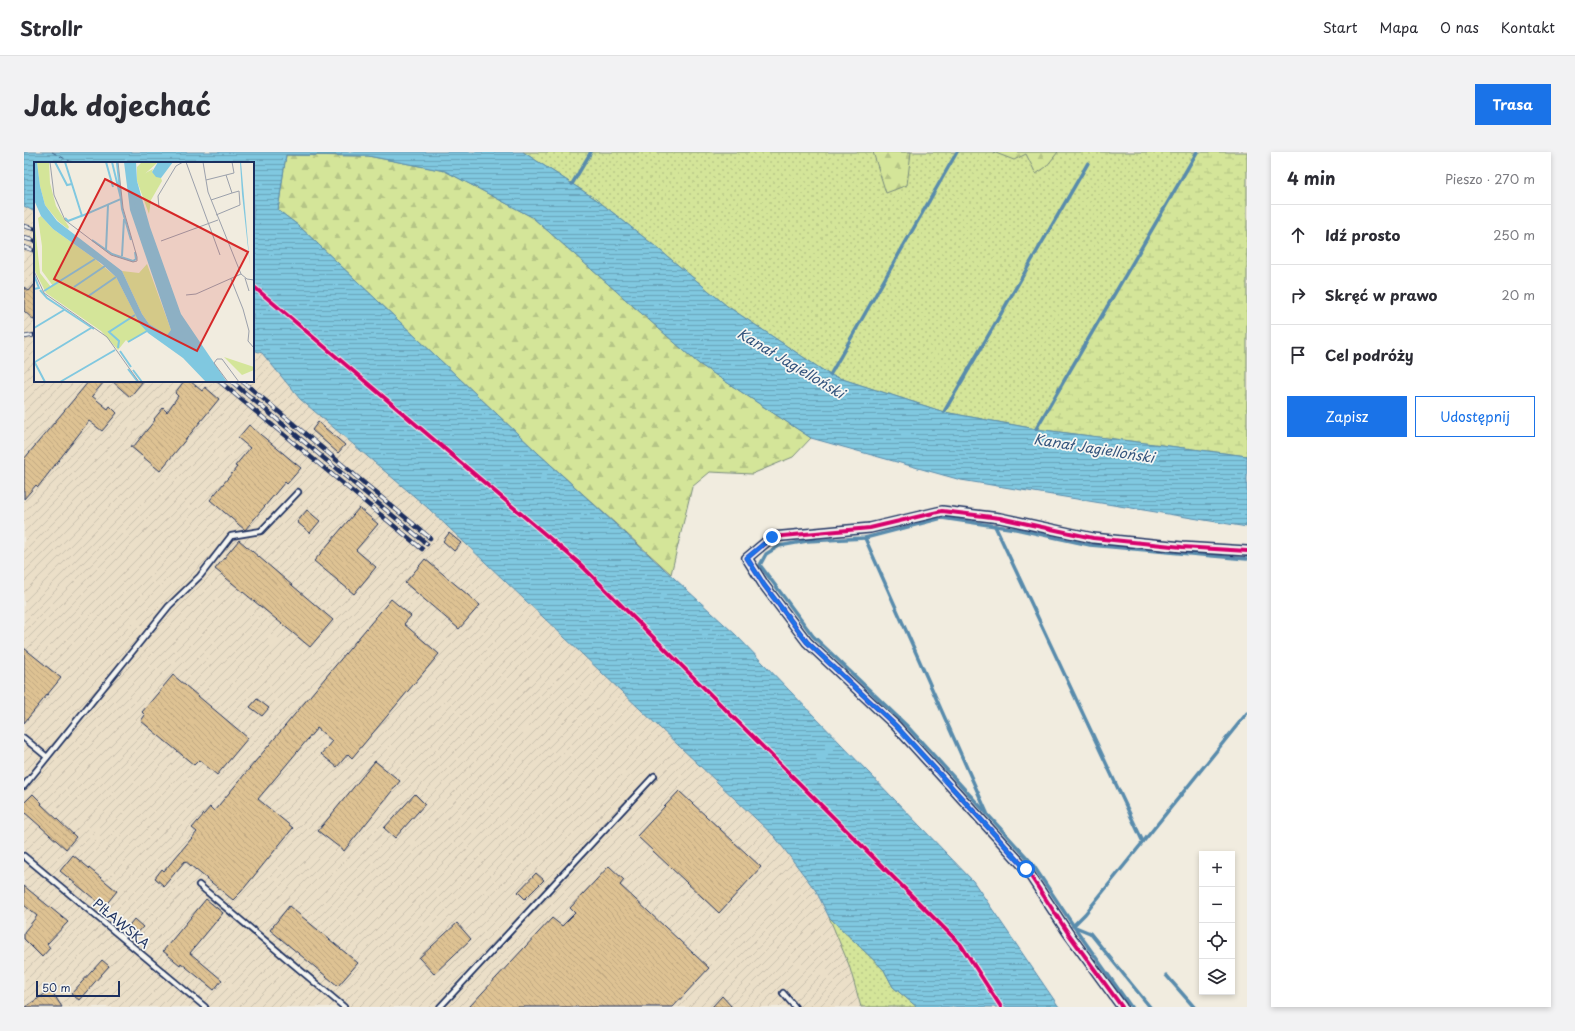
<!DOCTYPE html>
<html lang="pl">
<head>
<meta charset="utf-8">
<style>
	body { margin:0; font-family:"Playpen Sans",sans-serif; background:#f2f2f3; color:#2b2b33 }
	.controls { position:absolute; right:12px; bottom:12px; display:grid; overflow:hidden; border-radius:0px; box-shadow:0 2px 6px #0003 }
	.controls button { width:36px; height:36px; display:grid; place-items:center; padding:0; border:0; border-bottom:1px solid #e1e1e2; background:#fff; color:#2b2b33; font:20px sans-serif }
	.scale { position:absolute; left:12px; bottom:10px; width:84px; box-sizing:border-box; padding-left:4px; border:2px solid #1b2f5e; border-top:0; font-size:11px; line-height:14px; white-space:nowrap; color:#1b2f5e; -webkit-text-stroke:3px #f6f6f2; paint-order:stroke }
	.stop { position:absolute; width:12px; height:12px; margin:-9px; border:3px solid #1a73e8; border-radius:50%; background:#fff }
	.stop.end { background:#1a73e8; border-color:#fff; box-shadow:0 1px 4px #0008 }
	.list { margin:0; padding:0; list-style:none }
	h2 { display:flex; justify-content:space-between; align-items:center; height:52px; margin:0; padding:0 16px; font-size:17px }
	h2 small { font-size:13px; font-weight:400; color:#7c7c81 }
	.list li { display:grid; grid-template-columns:26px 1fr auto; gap:12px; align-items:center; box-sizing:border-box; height:60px; padding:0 16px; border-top:1px solid #e1e1e2 }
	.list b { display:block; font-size:15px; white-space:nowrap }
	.list em { font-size:13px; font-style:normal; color:#7c7c81 }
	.actions { display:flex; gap:8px; padding:12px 16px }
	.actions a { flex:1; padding:9px 0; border:1px solid #1a73e8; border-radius:0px; text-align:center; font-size:14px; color:#1a73e8 }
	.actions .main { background:#1a73e8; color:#fff }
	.icon { flex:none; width:22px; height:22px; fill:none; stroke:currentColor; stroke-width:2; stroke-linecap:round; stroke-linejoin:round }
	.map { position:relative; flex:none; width:1223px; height:855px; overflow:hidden; border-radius:0px }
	header { display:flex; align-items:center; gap:24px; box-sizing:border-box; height:56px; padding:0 20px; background:#fff; border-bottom:1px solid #e1e1e2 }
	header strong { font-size:19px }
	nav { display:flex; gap:22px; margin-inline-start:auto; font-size:14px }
	.intro { display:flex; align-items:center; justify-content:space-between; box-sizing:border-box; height:96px; padding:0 24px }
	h1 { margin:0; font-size:28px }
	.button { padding:10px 18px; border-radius:0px; background:#1a73e8; color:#fff; font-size:14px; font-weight:700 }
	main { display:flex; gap:24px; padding:0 24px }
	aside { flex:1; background:#fff; border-radius:0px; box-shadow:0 2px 6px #0003 }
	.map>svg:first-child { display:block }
	.industrial { fill:url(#industrial-furrows) }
	.green { fill:url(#green-dots); stroke:#788a7c }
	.forest { fill:url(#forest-firs); stroke:#788a7c }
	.wetland { fill:url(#wetland-marsh); stroke:#788a7c }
	.water { fill:url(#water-rules); stroke:#588bac }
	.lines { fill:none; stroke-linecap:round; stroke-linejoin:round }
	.stream { stroke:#588bac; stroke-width:3.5 }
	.ferry { stroke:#34557e; stroke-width:1; stroke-dasharray:5 4; stroke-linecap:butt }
	.building { fill:url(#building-back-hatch); stroke:#1b2f5e }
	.service-casing { stroke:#1b2f5e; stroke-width:8 }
	.minor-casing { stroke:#1b2f5e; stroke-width:12 }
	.service { stroke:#f6f6f2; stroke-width:4.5 }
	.minor { stroke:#f6f6f2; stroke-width:9 }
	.rail-casing { stroke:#1b2f5e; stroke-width:4.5 }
	.rail { stroke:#f6f6f2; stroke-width:3; stroke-dasharray:9; stroke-linecap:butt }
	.cycleway-casing { stroke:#f6f6f2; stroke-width:6 }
	.cycleway { stroke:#d6006c; stroke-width:4 }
	.route { stroke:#1a73e8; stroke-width:5 }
	.labels { text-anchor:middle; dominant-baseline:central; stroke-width:3.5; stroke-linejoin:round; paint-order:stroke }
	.street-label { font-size:13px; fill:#1b2f5e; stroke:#f6f6f2 }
	.water-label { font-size:14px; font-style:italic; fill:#34557e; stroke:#f6f6f2 }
	.inset-river { fill:none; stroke:#80c8e0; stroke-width:2 }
	.inset-road { fill:none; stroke:#9ba0ab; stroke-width:1 }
	.view { fill:#d62828; fill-opacity:0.15; stroke:#d62828; stroke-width:2 }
	.inset-edge { fill:none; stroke:#1b2f5e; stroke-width:2 }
</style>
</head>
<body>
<header>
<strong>Strollr</strong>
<nav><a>Start</a><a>Mapa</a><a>O nas</a><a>Kontakt</a></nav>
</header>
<div class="intro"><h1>Jak dojechać</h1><a class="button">Trasa</a></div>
<main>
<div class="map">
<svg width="1223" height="855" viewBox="0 0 1223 855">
	<defs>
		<pattern id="industrial-furrows" width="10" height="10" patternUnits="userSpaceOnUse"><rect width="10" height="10" fill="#ebdfc8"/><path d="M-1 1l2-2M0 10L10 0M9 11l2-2" fill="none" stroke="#c9c0ae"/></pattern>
		<pattern id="green-dots" width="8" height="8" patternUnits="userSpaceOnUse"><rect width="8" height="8" fill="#d4e599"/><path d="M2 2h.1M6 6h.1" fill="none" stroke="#b5c586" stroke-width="1.8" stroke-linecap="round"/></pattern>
		<pattern id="forest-firs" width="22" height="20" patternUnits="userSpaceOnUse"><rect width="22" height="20" fill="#d4e599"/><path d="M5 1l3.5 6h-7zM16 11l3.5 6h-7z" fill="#b5c586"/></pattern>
		<pattern id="wetland-marsh" width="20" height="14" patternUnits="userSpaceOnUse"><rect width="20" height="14" fill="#d4e599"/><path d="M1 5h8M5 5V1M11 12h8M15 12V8" fill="none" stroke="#b5c586"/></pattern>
		<pattern id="water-rules" width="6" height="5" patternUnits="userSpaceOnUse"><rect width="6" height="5" fill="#80c8e0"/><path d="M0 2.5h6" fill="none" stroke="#68a3b9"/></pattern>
		<pattern id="building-back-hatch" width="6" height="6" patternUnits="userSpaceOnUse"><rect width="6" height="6" fill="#dec293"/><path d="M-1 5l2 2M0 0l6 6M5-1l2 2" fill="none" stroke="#bea781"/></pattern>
	</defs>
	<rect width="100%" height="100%" fill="#f1ecdf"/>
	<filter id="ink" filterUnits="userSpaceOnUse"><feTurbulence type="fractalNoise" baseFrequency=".025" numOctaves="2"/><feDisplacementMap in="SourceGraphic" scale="8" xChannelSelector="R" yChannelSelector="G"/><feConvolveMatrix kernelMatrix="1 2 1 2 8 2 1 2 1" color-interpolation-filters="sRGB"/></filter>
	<g filter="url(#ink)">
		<!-- industrial -->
		<polygon class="industrial" points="0,54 11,60 11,229 229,229 229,198 238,201 276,247 404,356 751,685 792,739 805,765 825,813 837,855 0,855"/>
		<!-- green -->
		<g class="green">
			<polygon points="499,0 1173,0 1012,277 920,260 806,223 703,154 637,99 573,48"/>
			<polygon points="805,765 860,818 869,835 893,855 837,855 825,813"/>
		</g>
		<!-- forest -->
		<g class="forest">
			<polygon points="849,0 887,0 883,33 862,41"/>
			<polygon points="969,0 1034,0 1022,15 1012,22 1002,2 990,8"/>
			<polygon points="262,3 344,4 421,19 508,65 675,212 787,286 769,305 728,322 686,320 668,335 647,422 515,302 275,74 254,58"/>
		</g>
		<!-- wetland -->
		<polygon class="wetland" points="1173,0 1223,0 1223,304 1012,277"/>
		<!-- water -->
		<polygon class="water" points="0,0 499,0 573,48 637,99 703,154 806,223 920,260 1012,277 1223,304 1223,375 937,328 787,286 675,212 508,65 421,19 344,4 262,3 254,58 275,74 515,302 712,483 949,729 1035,855 893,855 869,835 860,818 805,765 792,739 751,685 404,356 276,247 238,201 229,198 229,11 11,11 11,60 0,54"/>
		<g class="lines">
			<!-- stream -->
			<g class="stream">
				<polyline points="548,32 567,0"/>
				<polyline points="806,223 933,0"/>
				<polyline points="920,260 1064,11"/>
				<polyline points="1012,277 1173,0"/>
				<polyline points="971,374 1119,690"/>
				<polyline points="841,386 963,661"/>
				<polyline points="1142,823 1170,855"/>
				<polyline points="1107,855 1051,776 1007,710 882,573 789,484 736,413 742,402 755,394 783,389 841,386 918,366 992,377 1066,393 1223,407"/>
				<polyline points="1126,855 1066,781 1049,774 1061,762 1223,561"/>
			</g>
			<!-- ferry -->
			<g class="ferry">
				<polyline points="28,0 49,11"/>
				<polyline points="229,134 556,412 937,793 977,855"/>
			</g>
		</g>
		<!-- building -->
		<g class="building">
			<polygon points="11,132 11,169 0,159 0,135 5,139"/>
			<polygon points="65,229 81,229 68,244 84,257 86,254 93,261 78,279 65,269 14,335 12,333 0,347 0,307"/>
			<polygon points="88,229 119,229 106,245"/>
			<polygon points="160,229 166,229 178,239 181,235 195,247 136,319 106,294 110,294 131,268 130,267 139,256 143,260 154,244 151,241"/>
			<polygon points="294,270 321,293 314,301 288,278"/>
			<polygon points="225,273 277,316 263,332 261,330 221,378 186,348 213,315 211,314 226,296 214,286"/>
			<polygon points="335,356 354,372 332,398 352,415 330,442 290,409"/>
			<polygon points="283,358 296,369 286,381 273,370"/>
			<polygon points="425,381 437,391 430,399 419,389"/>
			<polygon points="215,388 309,468 286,495 191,417"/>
			<polygon points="401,407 456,453 435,477 381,431"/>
			<polygon points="367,447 387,464 380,472 415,502 328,606 324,602 313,615 297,602 308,589 293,576 234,647 269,676 217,740 209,748 161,709 140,734 131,726 138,717 140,719 173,680 168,676 186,655 190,659"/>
			<polygon points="0,496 37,526 0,571"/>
			<polygon points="149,523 224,586 193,623 175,608 170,613 117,569 121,563 118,560"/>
			<polygon points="233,547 245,556 238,564 226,555"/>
			<polygon points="351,609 376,629 320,699 294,679"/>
			<polygon points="655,639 737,715 695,761 613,684"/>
			<polygon points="9,642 18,651 17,652 52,685 42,697 0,660 0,651"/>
			<polygon points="391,642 401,652 371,686 360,676"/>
			<polygon points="49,703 93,739 80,755 36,719"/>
			<polygon points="585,714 600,728 596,733 685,816 649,855 445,855 528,766 538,774 551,761 546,756"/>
			<polygon points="512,721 520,728 501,747 494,740"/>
			<polygon points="0,734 44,770 23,792 26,796 18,805 0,787 0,780 13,764 0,753"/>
			<polygon points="182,747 199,761 166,801 198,828 190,838 157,811 156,813 139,799"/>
			<polygon points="265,754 334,811 314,834 246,778"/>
			<polygon points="110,767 119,775 111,784 102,777"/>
			<polygon points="433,771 447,787 410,822 395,806"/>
			<polygon points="78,808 85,814 55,848 47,842"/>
			<polygon points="27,838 38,855 1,855"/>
			<polygon points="698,844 708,855 688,855"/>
		</g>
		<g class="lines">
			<defs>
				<g id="service">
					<polyline points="0,586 23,605"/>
					<polyline points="0,634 145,454 176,424 207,384 237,379 274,340"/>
					<polyline points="0,704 181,855"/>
					<polyline points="175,733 320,855"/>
					<polyline points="759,841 771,855"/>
					<polyline points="416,855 630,624"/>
				</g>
				<polyline id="minor" points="1098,855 1044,781 1002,717 872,574 783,490 740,433 723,406 748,385 846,376 918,359 976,366 1069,386 1158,395 1223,399"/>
			</defs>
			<!-- service casing -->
			<use href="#service" class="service-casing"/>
			<!-- minor casing -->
			<use href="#minor" class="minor-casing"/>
			<!-- service -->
			<use href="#service" class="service"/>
			<!-- minor -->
			<use href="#minor" class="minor"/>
			<defs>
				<g id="rail">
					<polyline points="0,74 11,77"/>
					<polyline points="0,86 11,89"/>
					<polyline points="0,95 11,99"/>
					<polyline points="0,185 11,183"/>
					<polyline points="195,229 398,397"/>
					<polyline points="207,229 403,392"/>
					<polyline points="218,229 406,386"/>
				</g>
			</defs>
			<!-- rail casing -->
			<use href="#rail" class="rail-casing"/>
			<!-- rail -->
			<use href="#rail" class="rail"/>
			<defs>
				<g id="cycleway">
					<polyline points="229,134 556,412 937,793 977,855"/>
					<polyline points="1098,855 1044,781 1002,717 872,574 783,490 740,433 723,406 748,385 846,376 918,359 976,366 1069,386 1158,395 1223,399"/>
				</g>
			</defs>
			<!-- cycleway casing -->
			<use href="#cycleway" class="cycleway-casing"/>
			<!-- cycleway -->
			<use href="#cycleway" class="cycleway"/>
		</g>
	</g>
	<g class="lines" filter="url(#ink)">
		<!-- route -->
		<polyline class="route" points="748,385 723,406 740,433 783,490 872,574 1002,717"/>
	</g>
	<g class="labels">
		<!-- street labels -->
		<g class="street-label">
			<text transform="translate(98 771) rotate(40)">PIŁAWSKA</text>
		</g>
		<!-- water labels -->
		<g class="water-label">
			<text transform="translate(767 211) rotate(31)">Kanał Jagielloński</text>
			<text transform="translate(1070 296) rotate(9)">Kanał Jagielloński</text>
		</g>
	</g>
	<!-- overview -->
	<g transform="translate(10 10)">
		<rect width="220" height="220" fill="#f1ecdf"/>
		<path d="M119,7L118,10L127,16L128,19L117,38L115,52L103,19L106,14ZM0,55L6,111L17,125L61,97L82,115L101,152L113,169L94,180L92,178L84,188L67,169L12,131L0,107ZM190,195L220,205V208L208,213Z" fill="#d4e599"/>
		<path d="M108,0H124L103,19V5ZM113,102L137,168L133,173L115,162L108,152L88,109L105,111ZM31,125L39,129L46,127L54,137L59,138L65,133L62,150H56L23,128Z" fill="#d4e599"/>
		<path d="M3,0H15L16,21L22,44L35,65L34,67L24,59L11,43L6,24ZM7,54L19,67L61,97L19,124L8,109V84L4,56Z" fill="#d4e599"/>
		<path d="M0,0H3L6,24L11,43L23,59L88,109L108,152L115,162L133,173L137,168L96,48L90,0H102L103,19L116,65L147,152L193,220H172L149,196L114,171L106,162L82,115L68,102L19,67L7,54L0,38ZM124,0H139L127,16L122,15L118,10ZM206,0H207L216,104L208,32Z" fill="#80c8e0"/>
		<path class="inset-river" d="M21,0L33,23L38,22M31,0L48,54L87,37L78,0M72,0L79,25M96,0L101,41L123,108L150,174L183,220M83,1L88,47L97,78M31,56L34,59L47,54M58,78L78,92L99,99L102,97L101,90M72,88L74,43M88,94L90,57M0,113L5,126L0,127M40,125L71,104M6,128L13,136L60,167M10,129L61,97M53,135L82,115M0,166L30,148M94,180L113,169M84,186L85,179L75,170L101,153M86,189L97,205M0,199L11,220M1,200L57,166M94,207L104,220M99,208L108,220M26,220L81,188"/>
		<path class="inset-road" d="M16,0L20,33L31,58L77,93L99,100L103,99V95L89,46L84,0M152,0L186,93M169,0L174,30L207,112L213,117L220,118M172,18L200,11L198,0M177,38L198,31L192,13M125,46L124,34L142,4L149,0M182,53L206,43L205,29L198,31M127,79L184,58M0,109L10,131L73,175L105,220M211,116L215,129M197,117L209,147L215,169L214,179L220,186M152,133L162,132L207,112M194,220L180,201L183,197H188L205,220"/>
		<path class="view" d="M71,17L214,90L163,189L20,117Z"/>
		<rect width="220" height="220" class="inset-edge"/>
	</g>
</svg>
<div class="controls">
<button>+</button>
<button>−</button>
<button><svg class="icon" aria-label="locate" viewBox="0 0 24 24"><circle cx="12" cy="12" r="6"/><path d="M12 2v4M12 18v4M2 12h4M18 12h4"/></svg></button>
<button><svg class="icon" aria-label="layers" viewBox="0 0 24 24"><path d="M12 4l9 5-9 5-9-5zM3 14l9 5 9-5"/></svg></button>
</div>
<div class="scale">50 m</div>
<div class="stop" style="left:1002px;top:717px"></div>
<div class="stop end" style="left:748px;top:385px"></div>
</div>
<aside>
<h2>4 min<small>Pieszo · 270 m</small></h2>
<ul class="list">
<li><svg class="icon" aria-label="ahead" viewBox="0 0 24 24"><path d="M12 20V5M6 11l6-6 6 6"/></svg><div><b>Idź prosto</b></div><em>250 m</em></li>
<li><svg class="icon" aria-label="right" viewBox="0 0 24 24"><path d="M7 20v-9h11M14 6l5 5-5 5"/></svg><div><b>Skręć w prawo</b></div><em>20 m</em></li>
<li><svg class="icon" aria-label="arrive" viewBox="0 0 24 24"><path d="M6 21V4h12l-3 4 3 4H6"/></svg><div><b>Cel podróży</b></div></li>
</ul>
<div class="actions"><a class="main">Zapisz</a><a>Udostępnij</a></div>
</aside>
</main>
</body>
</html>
